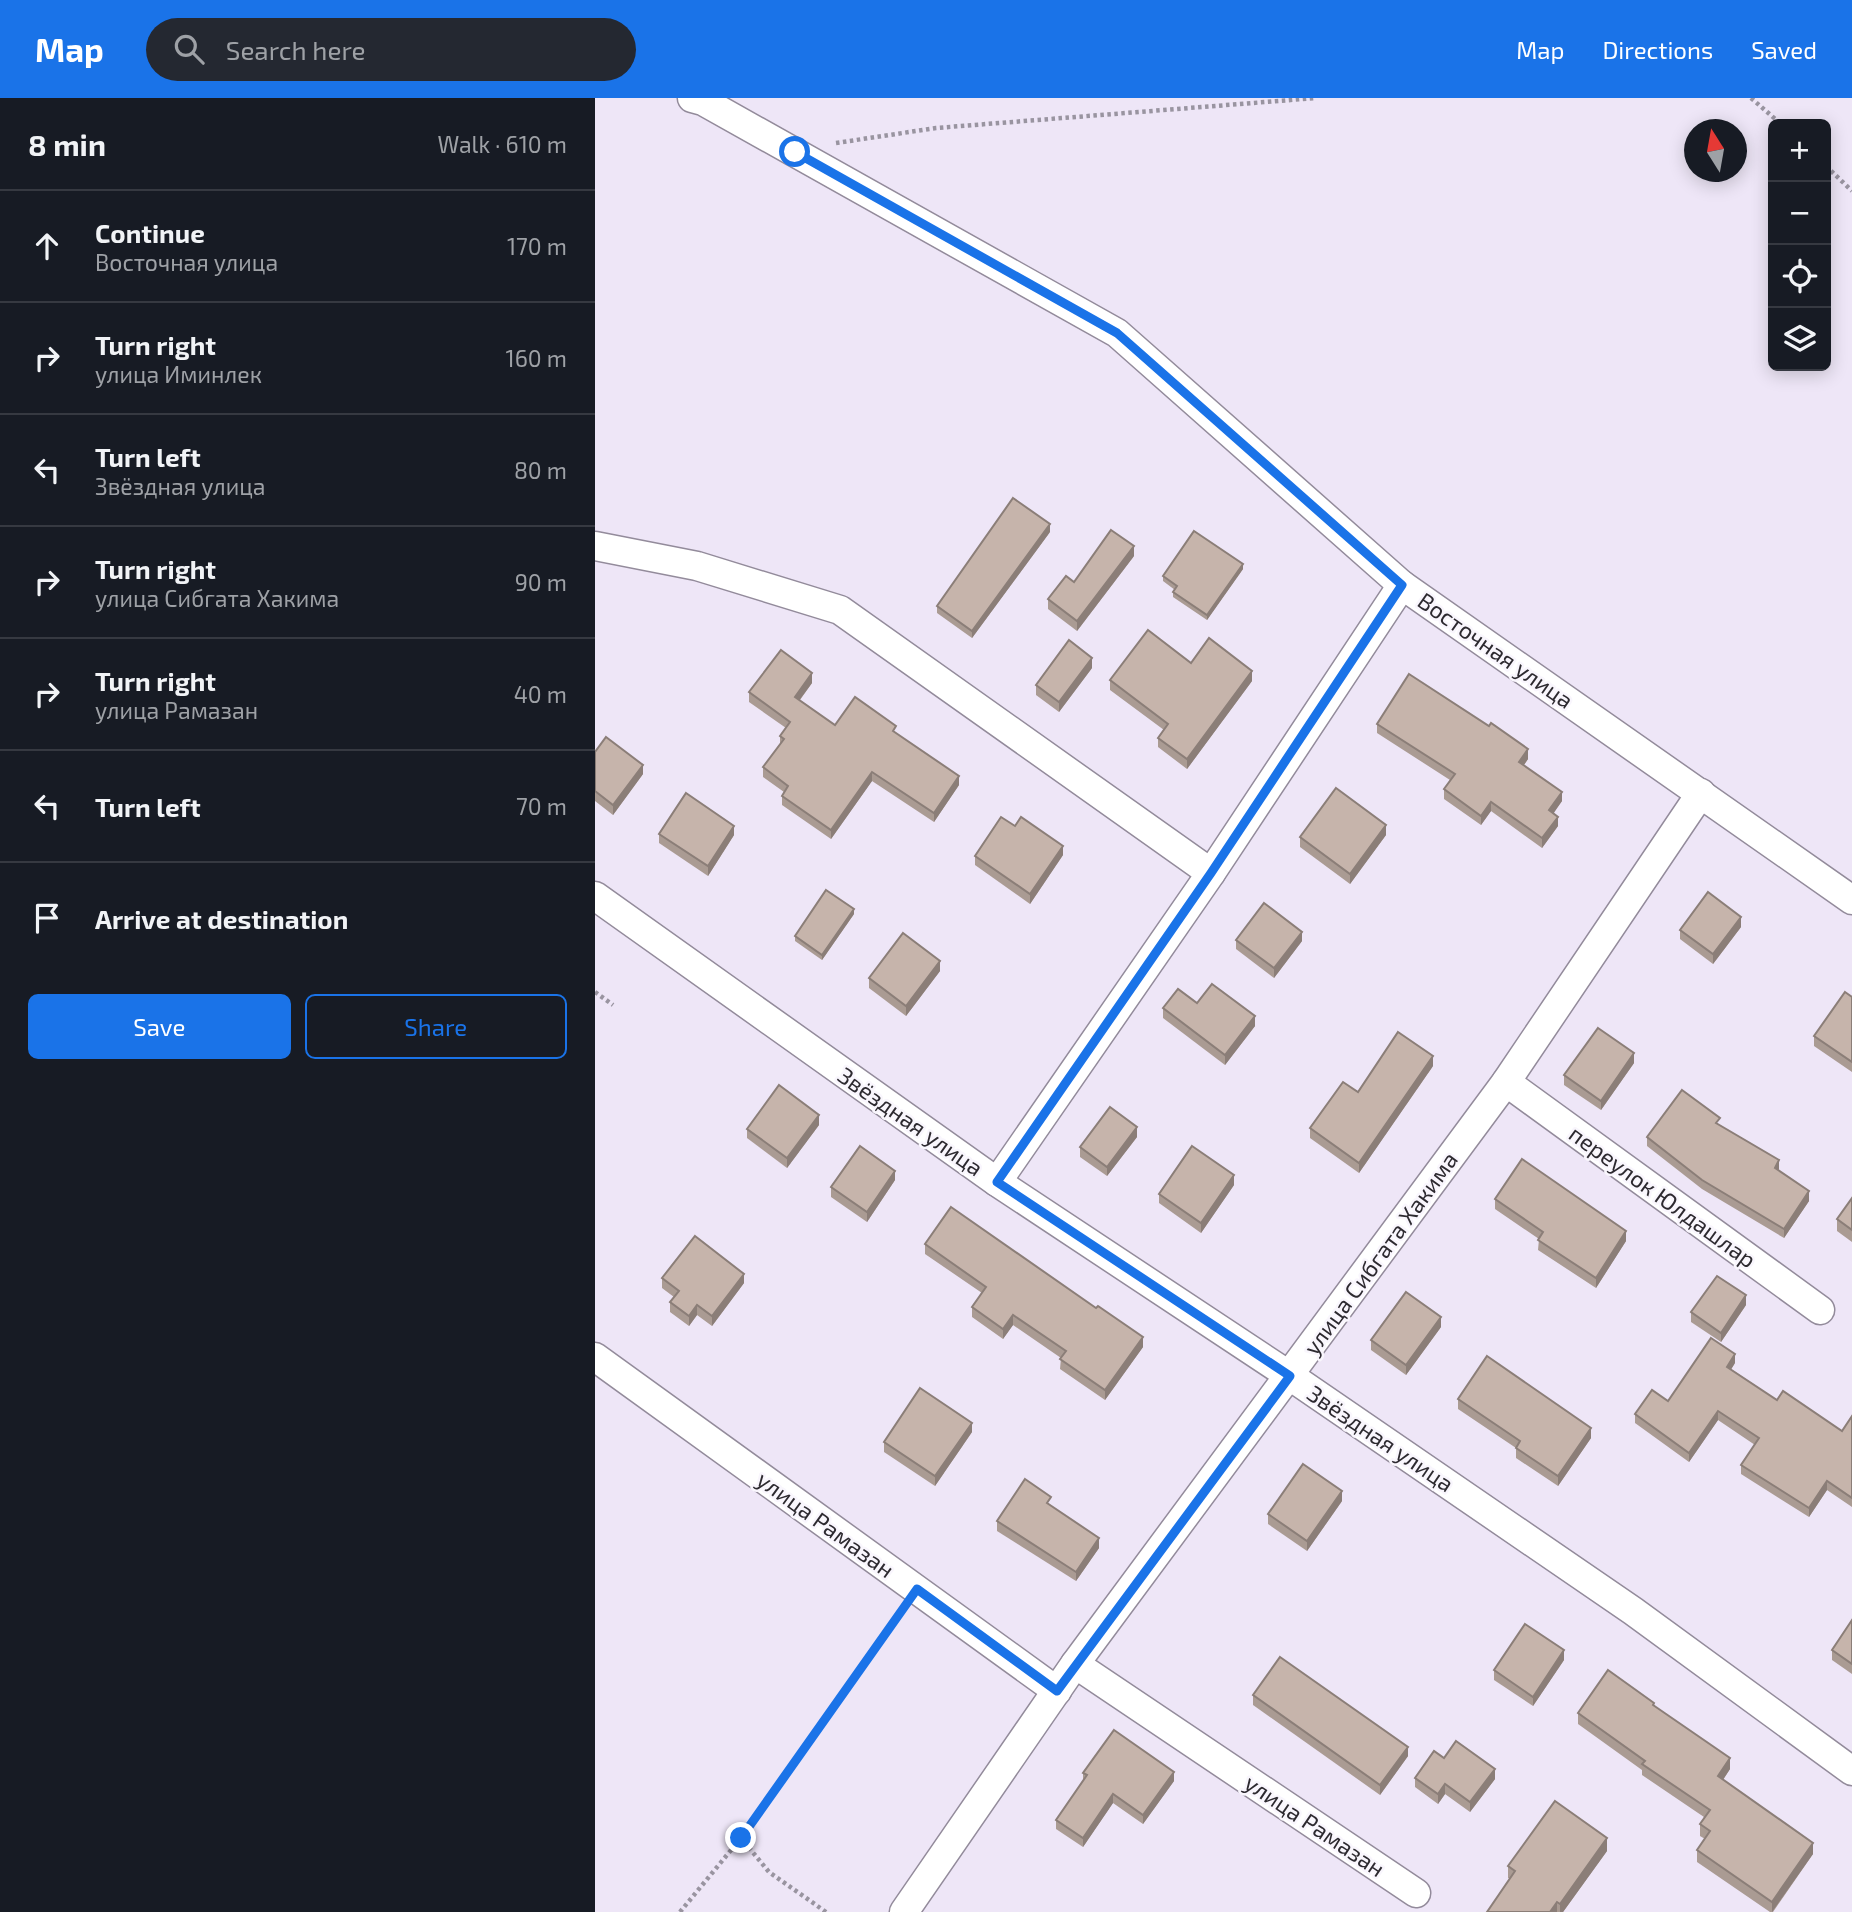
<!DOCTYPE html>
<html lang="en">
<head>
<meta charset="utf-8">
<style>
	body { margin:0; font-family:"Exo 2",sans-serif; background:#242831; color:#f1f3f6 }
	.controls { position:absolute; right:21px; top:21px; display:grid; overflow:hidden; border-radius:10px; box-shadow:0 4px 18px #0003 }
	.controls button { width:63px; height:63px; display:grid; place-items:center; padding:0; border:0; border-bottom:2px solid #363941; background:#171b24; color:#f1f3f6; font:35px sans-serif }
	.compass { position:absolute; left:1089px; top:21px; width:63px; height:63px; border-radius:50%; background:#171b24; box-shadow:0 4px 18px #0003; rotate:349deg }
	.stop { position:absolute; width:21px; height:21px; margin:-16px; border:5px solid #1a73e8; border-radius:50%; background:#fff }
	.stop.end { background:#1a73e8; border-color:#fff; box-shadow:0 2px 7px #0008 }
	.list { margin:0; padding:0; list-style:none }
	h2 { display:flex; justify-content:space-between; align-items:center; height:91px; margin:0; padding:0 28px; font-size:30px }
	h2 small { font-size:23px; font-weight:400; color:#9ea1a6 }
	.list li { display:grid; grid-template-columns:46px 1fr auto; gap:21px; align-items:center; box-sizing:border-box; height:112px; padding:0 28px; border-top:2px solid #363941 }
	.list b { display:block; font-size:26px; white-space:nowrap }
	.list p { margin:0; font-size:23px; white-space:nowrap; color:#9ea1a6 }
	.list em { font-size:23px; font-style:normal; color:#9ea1a6 }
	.actions { display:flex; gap:14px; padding:21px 28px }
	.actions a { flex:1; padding:16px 0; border:2px solid #1a73e8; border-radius:10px; text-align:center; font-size:24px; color:#1a73e8 }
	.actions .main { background:#1a73e8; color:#fff }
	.icon { flex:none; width:38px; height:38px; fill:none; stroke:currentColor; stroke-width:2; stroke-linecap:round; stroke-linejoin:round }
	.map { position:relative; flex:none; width:1257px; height:1814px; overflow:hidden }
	header { display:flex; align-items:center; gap:42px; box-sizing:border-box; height:98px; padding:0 35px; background:#1a73e8; color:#fff }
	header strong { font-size:33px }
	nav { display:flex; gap:38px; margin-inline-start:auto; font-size:24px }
	.search { width:490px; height:63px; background:#242831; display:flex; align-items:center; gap:18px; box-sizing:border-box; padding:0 24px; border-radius:38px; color:#9ea1a6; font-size:26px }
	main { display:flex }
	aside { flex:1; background:#171b24 }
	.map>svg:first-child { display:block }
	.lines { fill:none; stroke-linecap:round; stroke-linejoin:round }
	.street-casing { stroke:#938b9b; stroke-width:31 }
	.path { stroke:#9994a0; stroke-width:4.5; stroke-dasharray:3.5 3.5; stroke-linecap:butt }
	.street { stroke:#fff; stroke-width:28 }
	.wall { fill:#aa9b93 }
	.shaded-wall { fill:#8b7e78 }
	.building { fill:#c6b4ab; stroke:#8b7e78; stroke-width:2 }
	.route { stroke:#1a73e8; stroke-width:9 }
	.labels { text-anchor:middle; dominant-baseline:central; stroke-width:5; stroke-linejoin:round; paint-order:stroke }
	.street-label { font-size:23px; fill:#2d2a30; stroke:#f9f6fd }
</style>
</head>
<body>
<header>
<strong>Map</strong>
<div class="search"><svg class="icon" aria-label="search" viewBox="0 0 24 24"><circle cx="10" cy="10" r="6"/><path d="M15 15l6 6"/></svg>Search here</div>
<nav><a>Map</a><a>Directions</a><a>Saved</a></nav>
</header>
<main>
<aside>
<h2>8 min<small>Walk · 610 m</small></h2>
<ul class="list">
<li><svg class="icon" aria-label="ahead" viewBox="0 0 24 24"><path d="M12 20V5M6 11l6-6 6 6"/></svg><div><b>Continue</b><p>Восточная улица</p></div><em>170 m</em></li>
<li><svg class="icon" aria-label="right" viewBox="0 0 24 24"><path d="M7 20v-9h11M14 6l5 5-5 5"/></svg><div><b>Turn right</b><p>улица Иминлек</p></div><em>160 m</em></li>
<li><svg class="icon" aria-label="left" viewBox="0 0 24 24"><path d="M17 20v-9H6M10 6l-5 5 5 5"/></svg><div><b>Turn left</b><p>Звёздная улица</p></div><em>80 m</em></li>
<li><svg class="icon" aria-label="right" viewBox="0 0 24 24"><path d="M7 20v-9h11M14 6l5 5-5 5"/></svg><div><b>Turn right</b><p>улица Сибгата Хакима</p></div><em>90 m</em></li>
<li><svg class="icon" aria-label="right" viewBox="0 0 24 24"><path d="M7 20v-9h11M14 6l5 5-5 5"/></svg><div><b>Turn right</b><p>улица Рамазан</p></div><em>40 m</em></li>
<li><svg class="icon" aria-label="left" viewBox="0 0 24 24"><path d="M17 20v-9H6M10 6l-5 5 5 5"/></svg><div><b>Turn left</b></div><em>70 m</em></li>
<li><svg class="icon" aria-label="arrive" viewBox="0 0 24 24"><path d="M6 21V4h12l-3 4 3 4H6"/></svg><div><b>Arrive at destination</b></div></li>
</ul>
<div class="actions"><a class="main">Save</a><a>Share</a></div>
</aside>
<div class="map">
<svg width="1257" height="1814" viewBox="0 0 1257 1814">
	<rect width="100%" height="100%" fill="#eee6f7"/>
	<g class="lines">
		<defs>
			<g id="street">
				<polyline points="97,0 108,3 522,235 807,487 1257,802"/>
				<polyline points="0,448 102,468 245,512 616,775"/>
				<polyline points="0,798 402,1084 695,1278 1038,1513 1257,1673"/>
				<polyline points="911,984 1225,1212"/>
				<polyline points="402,1084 616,775 807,487"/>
				<polyline points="0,1259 462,1593"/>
				<polyline points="480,1566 821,1795"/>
				<polyline points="309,1814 480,1566 911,984 1106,695"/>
			</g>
		</defs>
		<!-- street casing -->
		<use href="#street" class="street-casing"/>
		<!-- path -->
		<g class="path">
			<polyline points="1156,0 1186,26"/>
			<polyline points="241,45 341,30 721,0"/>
			<polyline points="1231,68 1257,93"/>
			<polyline points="0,894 18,907"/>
			<polyline points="85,1814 146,1740"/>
			<polyline points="231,1814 174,1774 146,1740 305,1515"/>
		</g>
		<!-- street -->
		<use href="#street" class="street"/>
	</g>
	<!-- wall -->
	<g class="wall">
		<polygon points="455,434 377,540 342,515 342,508"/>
		<polygon points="539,458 482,533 453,511 453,501 479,484"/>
		<polygon points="648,471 612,522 578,499 578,494 580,492 568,483 568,478"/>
		<polygon points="596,565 657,583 592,671 563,649 563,640 569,632 515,592 515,582"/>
		<polygon points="497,570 464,614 441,597 441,587"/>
		<polygon points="217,585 205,602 240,627 301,635 364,687 339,724 277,683 236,741 187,707 187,698 189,694 168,679 168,669 185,646 185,638 191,630 154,604 154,594"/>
		<polygon points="782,626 933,661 929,667 967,703 958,715 963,728 947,750 896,713 886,727 849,701 849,691 855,682 782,635"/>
		<polygon points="0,654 48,676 18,717 0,703"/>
		<polygon points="420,728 468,757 435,806 380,767 380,758"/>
		<polygon points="64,736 139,737 113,778 64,745"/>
		<polygon points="791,737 755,786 705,749 705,739"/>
		<polygon points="259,816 227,862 200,843 200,838"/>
		<polygon points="1146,829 1118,866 1085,841 1085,832"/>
		<polygon points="641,842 707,843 679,880 641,851"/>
		<polygon points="345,873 311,918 274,890 274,880"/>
		<polygon points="1257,899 1257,974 1219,948 1219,938"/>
		<polygon points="602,905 660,928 630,967 568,920 568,910"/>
		<polygon points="1039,965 1006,1012 969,987 969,977"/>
		<polygon points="838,968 764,1075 715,1040 715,1030 763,994"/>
		<polygon points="224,1027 192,1070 152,1040 152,1031"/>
		<polygon points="1125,1027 1184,1071 1183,1072 1214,1103 1189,1140 1107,1091 1052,1048 1052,1039"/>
		<polygon points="542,1039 512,1078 485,1059 485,1049"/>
		<polygon points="300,1082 272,1124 236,1099 236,1089"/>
		<polygon points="639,1087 606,1135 564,1105 564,1096"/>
		<polygon points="1257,1100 1257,1144 1242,1133 1242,1121"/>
		<polygon points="900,1101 1031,1143 1001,1190 943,1152 944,1141 900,1111"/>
		<polygon points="330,1146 548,1249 510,1302 465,1271 466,1260 418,1227 408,1241 377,1219 377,1209 387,1195 330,1156"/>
		<polygon points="67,1180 149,1185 117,1228 102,1217 94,1228 75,1214 75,1204 79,1199 67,1190"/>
		<polygon points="1151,1207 1126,1244 1096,1224 1096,1214"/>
		<polygon points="846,1229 811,1277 776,1252 776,1242"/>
		<polygon points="1140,1265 1136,1271 1182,1302 1247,1333 1257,1318 1257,1409 1232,1392 1214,1419 1146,1376 1146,1367 1160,1347 1123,1322 1094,1364 1040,1325 1040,1316 1073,1303"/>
		<polygon points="863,1301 996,1340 963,1388 921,1360 921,1350 863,1311"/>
		<polygon points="377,1334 340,1388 289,1354 289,1344"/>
		<polygon points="747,1403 712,1453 673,1426 673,1416"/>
		<polygon points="456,1408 504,1450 481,1483 402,1433 402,1423"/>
		<polygon points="1257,1522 1257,1576 1237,1562 1237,1552"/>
		<polygon points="969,1562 938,1608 899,1582 899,1572"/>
		<polygon points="658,1597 813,1658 785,1697 658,1607"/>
		<polygon points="1059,1608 1135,1671 1128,1682 1218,1756 1178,1814 1175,1814 1102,1764 1102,1752 1110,1741 1105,1738 1105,1726 1109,1719 1047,1677 1047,1672 983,1626 983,1615"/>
		<polygon points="849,1660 900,1681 875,1714 850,1696 843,1706 820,1689 820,1680"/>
		<polygon points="488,1675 579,1683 548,1726 518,1705 488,1749 461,1731 461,1722 488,1683"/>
		<polygon points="1012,1753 968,1814 892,1814 915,1781 913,1780 913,1768"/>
	</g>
	<!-- shaded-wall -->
	<g class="shaded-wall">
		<polygon points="455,426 455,434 377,540 377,533"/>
		<polygon points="539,448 539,458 482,533 482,523"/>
		<polygon points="648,466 648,471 612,522 612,517"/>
		<polygon points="497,560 497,570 464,614 464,604"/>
		<polygon points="657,573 657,583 592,671 592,661"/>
		<polygon points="217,575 217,585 200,608 200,599"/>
		<polygon points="933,651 933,661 924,674 924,664"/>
		<polygon points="48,667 48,676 18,717 18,707"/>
		<polygon points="277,674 277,683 236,741 236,732"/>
		<polygon points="364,678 364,687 339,724 339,715"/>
		<polygon points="967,694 967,703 954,722 954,712"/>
		<polygon points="896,704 896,713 886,727 886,718"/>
		<polygon points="963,719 963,728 947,750 947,740"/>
		<polygon points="791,727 791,737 755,786 755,776"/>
		<polygon points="139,728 139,737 113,778 113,768"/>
		<polygon points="468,748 468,757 435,806 435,796"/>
		<polygon points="259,811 259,816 227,862 227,857"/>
		<polygon points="1146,819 1146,829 1118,866 1118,856"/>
		<polygon points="707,834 707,843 679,880 679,870"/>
		<polygon points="345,863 345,873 311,918 311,908"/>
		<polygon points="660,918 660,928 630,967 630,957"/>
		<polygon points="1039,955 1039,965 1006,1012 1006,1003"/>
		<polygon points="838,958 838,968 764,1075 764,1065"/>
		<polygon points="224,1017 224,1027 192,1070 192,1060"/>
		<polygon points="542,1029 542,1039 512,1078 512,1069"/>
		<polygon points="1184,1062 1184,1071 1180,1079 1180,1070"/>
		<polygon points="300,1073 300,1082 272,1124 272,1114"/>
		<polygon points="639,1077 639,1087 606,1135 606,1125"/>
		<polygon points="1214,1093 1214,1103 1189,1140 1189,1131"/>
		<polygon points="1031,1133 1031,1143 1001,1190 1001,1180"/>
		<polygon points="149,1176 149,1185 117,1228 117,1218"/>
		<polygon points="1151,1197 1151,1207 1126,1244 1126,1235"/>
		<polygon points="102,1207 102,1217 94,1228 94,1218"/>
		<polygon points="418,1217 418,1227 408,1241 408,1231"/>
		<polygon points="846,1219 846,1229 811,1277 811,1267"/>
		<polygon points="548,1239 548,1249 510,1302 510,1292"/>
		<polygon points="1140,1256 1140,1265 1132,1278 1132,1269"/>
		<polygon points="1123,1313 1123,1322 1094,1364 1094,1355"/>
		<polygon points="377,1325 377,1334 340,1388 340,1378"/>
		<polygon points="996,1330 996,1340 963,1388 963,1378"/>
		<polygon points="1232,1383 1232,1392 1214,1419 1214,1410"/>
		<polygon points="747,1393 747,1403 712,1453 712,1443"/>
		<polygon points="504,1440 504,1450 481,1483 481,1474"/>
		<polygon points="969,1552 969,1562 938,1608 938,1599"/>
		<polygon points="813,1649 813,1658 785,1697 785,1687"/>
		<polygon points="1135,1660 1135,1671 1123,1689 1123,1678"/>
		<polygon points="900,1671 900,1681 875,1714 875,1704"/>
		<polygon points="579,1674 579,1683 548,1726 548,1717"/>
		<polygon points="850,1686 850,1696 843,1706 843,1696"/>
		<polygon points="518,1696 518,1705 488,1749 488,1740"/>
		<polygon points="1012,1740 1012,1753 968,1814 965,1814 965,1806"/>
		<polygon points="1218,1745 1218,1756 1177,1814 1177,1804"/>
		<polygon points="962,1804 962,1814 955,1814"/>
	</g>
	<!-- building -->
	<g class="building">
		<polygon points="418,400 455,426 377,533 342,508"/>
		<polygon points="516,432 539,448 482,523 453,501 471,478 479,484"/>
		<polygon points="599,433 648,466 612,517 578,494 582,488 568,478"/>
		<polygon points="553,532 596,565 614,540 657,573 592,661 563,640 573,626 515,582"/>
		<polygon points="474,542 497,560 464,604 441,587"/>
		<polygon points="186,552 217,575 200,599 240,627 260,599 301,628 298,633 364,678 339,715 277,674 236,732 187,698 193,688 168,669 189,641 185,638 195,624 154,594"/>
		<polygon points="814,576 894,628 896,625 933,651 924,664 967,694 954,712 963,719 947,740 896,704 886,718 849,691 860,676 782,626"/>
		<polygon points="11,639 48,667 18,707 0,693 0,654"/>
		<polygon points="741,690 791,727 755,776 705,739"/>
		<polygon points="91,695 139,728 113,768 64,736"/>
		<polygon points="406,719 420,728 426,719 468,748 435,796 380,758"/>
		<polygon points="231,792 259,811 227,857 200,838"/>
		<polygon points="1113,794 1146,819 1118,856 1085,832"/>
		<polygon points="669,805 707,834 679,870 641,842"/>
		<polygon points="308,835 345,863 311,908 274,880"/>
		<polygon points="617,886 660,918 630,957 568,910 583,891 602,905"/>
		<polygon points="1250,894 1257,899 1257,964 1219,938"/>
		<polygon points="1003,930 1039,955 1006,1003 969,977"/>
		<polygon points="803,934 838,958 764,1065 715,1030 748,984 763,994"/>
		<polygon points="184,987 224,1017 192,1060 152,1031"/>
		<polygon points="1087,992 1125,1020 1121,1025 1184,1062 1180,1070 1214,1093 1189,1131 1107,1082 1052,1039"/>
		<polygon points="515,1009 542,1029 512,1069 485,1049"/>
		<polygon points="265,1048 300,1073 272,1114 236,1089"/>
		<polygon points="597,1048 639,1077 606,1125 564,1096"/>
		<polygon points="927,1061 1031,1133 1001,1180 943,1142 948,1134 900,1101"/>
		<polygon points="1257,1100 1257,1132 1242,1121"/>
		<polygon points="356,1109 501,1210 503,1208 548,1239 510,1292 465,1261 471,1253 418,1217 408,1231 377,1209 391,1189 330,1146"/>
		<polygon points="100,1138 149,1176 117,1218 102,1207 94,1218 75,1204 84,1193 67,1180"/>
		<polygon points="1122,1178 1151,1197 1126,1235 1096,1214"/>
		<polygon points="811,1194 846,1219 811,1267 776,1242"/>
		<polygon points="1116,1240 1140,1256 1132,1269 1182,1302 1188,1293 1247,1333 1257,1318 1257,1400 1232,1383 1214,1410 1146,1367 1164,1340 1123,1313 1094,1355 1040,1316 1057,1292 1073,1303"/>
		<polygon points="892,1258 996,1330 963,1378 921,1350 925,1343 863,1301"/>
		<polygon points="325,1290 377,1325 340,1378 289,1344"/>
		<polygon points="708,1366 747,1393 712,1443 673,1416"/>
		<polygon points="430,1381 456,1399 452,1405 504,1440 481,1474 402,1423"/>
		<polygon points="1257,1522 1257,1566 1237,1552"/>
		<polygon points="930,1526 969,1552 938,1599 899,1572"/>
		<polygon points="685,1559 813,1649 785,1687 658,1597"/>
		<polygon points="1013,1572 1059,1605 1058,1607 1135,1660 1123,1678 1218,1745 1177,1804 1102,1752 1115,1733 1105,1726 1115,1712 1047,1666 1050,1663 983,1615"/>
		<polygon points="519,1632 579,1674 548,1717 518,1696 488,1740 461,1722 492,1677 488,1675"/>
		<polygon points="861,1643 900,1671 875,1704 850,1686 843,1696 820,1680 839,1653 849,1660"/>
		<polygon points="960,1703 1012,1740 965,1806 962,1804 955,1814 892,1814 920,1773 913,1768"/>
	</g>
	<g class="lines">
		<!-- route -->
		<polyline class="route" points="146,1740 322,1491 462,1593 695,1278 402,1084 616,775 807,487 522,235 200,54"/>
	</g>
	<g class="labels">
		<!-- street labels -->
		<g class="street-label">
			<text transform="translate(901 552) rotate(35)">Восточная улица</text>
			<text transform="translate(316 1023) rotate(35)">Звёздная улица</text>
			<text transform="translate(1068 1098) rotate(36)">переулок Юлдашлар</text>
			<text transform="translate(785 1155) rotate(-54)">улица Сибгата Хакима</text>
			<text transform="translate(786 1340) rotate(34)">Звёздная улица</text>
			<text transform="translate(231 1426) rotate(36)">улица Рамазан</text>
			<text transform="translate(720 1727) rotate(34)">улица Рамазан</text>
		</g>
	</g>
</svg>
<div class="controls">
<button>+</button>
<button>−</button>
<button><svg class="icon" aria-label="locate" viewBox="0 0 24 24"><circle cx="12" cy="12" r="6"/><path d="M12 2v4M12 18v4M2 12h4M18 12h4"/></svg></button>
<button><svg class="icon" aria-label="layers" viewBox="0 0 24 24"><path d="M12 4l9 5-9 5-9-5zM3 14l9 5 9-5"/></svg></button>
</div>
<svg class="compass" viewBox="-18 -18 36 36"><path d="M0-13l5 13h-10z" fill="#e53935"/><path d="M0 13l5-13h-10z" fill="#9ea1a6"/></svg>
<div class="stop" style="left:200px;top:54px"></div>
<div class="stop end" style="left:146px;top:1740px"></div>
</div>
</main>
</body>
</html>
